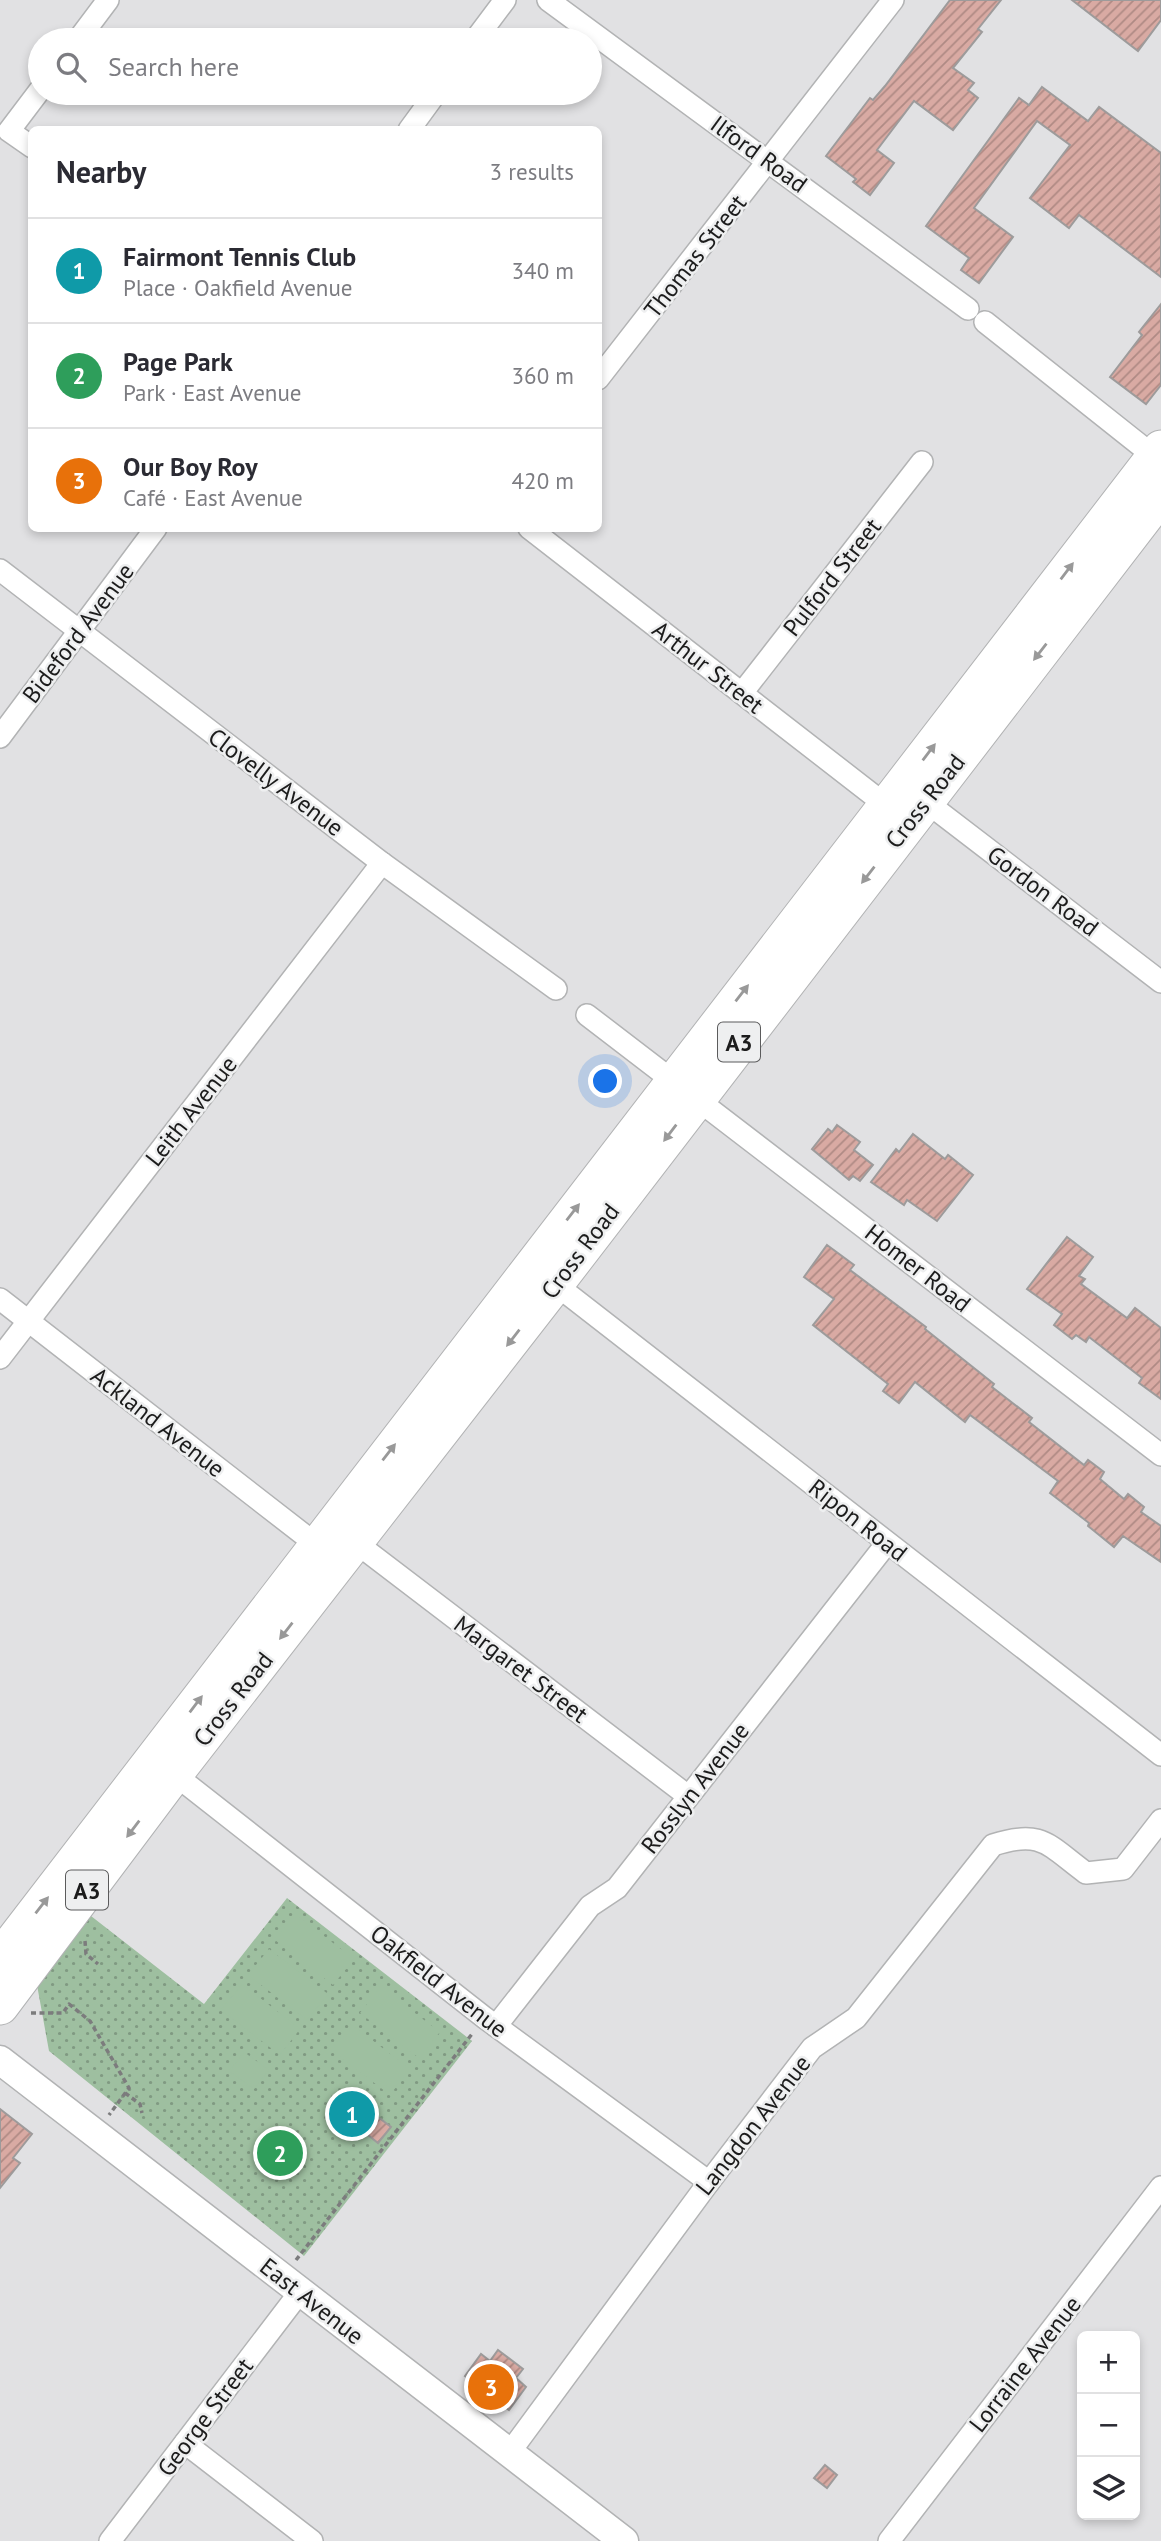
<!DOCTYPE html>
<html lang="en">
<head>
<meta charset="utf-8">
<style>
	body { margin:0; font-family:"PT Sans",sans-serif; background:#f2f2f3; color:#2b2b33 }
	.controls { position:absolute; right:21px; bottom:21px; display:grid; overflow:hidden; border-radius:10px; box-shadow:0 4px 10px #0003 }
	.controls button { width:63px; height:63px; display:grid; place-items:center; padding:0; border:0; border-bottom:2px solid #e1e1e2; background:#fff; color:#2b2b33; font:35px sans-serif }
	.you { position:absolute; left:606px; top:1082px; width:24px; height:24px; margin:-18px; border:5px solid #fff; border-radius:50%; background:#1a73e8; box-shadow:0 0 0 10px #1a73e833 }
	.badge { display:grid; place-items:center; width:46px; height:46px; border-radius:50%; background:#b45309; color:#fff; font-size:23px; font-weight:700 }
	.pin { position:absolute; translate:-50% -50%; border:4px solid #fff; box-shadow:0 2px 7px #0006 }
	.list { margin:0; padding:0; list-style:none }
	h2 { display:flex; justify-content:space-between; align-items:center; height:91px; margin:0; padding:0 28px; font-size:30px }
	h2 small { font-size:23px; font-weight:400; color:#7c7c81 }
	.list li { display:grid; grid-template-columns:46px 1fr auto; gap:21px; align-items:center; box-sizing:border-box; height:105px; padding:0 28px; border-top:2px solid #e1e1e2 }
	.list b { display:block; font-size:26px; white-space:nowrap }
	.list p { margin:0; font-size:23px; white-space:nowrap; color:#7c7c81 }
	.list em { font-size:23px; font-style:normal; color:#7c7c81 }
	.icon { flex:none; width:38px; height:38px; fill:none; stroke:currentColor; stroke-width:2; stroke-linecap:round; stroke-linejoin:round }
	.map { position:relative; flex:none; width:1161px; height:2541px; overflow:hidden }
	.search { position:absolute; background:#fff; box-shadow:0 4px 10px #0003; left:28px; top:28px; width:574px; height:77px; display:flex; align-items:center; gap:18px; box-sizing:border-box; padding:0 24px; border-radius:38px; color:#7c7c81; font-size:26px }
	.panel { position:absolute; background:#fff; box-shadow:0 4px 10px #0003; left:28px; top:126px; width:574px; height:406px; border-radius:10px }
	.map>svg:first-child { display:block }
	.park { fill:url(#park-dots) }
	.garden { fill:#9ebfa0 }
	.building { fill:url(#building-hatch); stroke:#9d9b9b; stroke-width:2 }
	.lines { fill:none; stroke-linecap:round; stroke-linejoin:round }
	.minor-casing { stroke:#b2b3b4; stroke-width:24 }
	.tertiary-casing { stroke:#b2b3b4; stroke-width:31 }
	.trunk-casing { stroke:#b2b3b4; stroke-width:39 }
	.path { stroke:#7c7c7d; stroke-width:3.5; stroke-dasharray:5 3.5; stroke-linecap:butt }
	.minor { stroke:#fff; stroke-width:21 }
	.tertiary { stroke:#fff; stroke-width:28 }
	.trunk { stroke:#fff; stroke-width:37 }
	.oneway { fill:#999 }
	.labels { text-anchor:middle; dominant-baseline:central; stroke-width:5; stroke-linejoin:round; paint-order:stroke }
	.shield { fill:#eeeff0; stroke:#5b5b5c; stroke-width:2 }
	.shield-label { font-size:23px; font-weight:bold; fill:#1c1c1c }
	.street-label { font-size:24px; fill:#1c1c1c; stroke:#eeeff0 }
</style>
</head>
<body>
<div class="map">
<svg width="1161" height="2541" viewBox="0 0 1161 2541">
	<defs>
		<pattern id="park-dots" width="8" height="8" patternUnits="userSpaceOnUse" patternTransform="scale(1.75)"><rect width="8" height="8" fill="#9ebfa0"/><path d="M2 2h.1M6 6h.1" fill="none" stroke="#809a82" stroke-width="1.8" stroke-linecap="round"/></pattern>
		<pattern id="building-hatch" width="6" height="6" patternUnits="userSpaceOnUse" patternTransform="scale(1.75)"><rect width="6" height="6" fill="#d9aaa3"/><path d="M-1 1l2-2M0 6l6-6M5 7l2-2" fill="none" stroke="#af8a84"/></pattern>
	</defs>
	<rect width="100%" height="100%" fill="#e1e1e3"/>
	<!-- park -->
	<polygon class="park" points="287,1898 472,2041 304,2256 49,2051 37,1985 91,1916 204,2004"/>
	<!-- garden -->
	<g class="garden">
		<polygon points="295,1914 354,1959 333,1985 275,1940"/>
		<polygon points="269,1949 328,1994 307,2020 248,1975"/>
		<polygon points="242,1984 300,2029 280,2055 221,2010"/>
		<polygon points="380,1987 440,2032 419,2058 360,2013"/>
		<polygon points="351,2024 410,2069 390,2095 331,2050"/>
		<polygon points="244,2052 269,2070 254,2089 229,2071"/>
	</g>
	<!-- building -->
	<g class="building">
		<polygon points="950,0 1001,0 978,29 982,32 953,68 974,83 968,90 978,98 953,130 914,101 877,150 894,163 870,195 853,182 856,179 826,156 870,98 873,100 885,86"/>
		<polygon points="1072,0 1161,0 1161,20 1138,51"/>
		<polygon points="1042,87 1088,121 1099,107 1161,153 1161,277 1079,215 1069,228 1030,198 1070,145 1037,121 974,208 1013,237 979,283 961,270 969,258 926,226 1019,98 1029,105"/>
		<polygon points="1161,304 1161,385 1146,404 1110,377 1142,335 1139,332"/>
		<polygon points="837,1125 860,1142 854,1150 873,1165 860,1181 853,1176 849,1180 812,1149 828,1129 832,1132"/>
		<polygon points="913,1134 945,1159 948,1155 973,1175 937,1221 907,1200 904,1205 871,1182 896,1149 899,1152"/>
		<polygon points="1067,1237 1093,1257 1079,1276 1085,1279 1081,1284 1127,1318 1135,1308 1161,1328 1161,1399 1139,1383 1142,1378 1089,1337 1086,1342 1076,1335 1072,1339 1054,1325 1062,1314 1027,1289"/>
		<polygon points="827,1245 854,1265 850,1270 926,1327 925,1329 994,1384 992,1387 1032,1418 1029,1422 1084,1465 1088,1460 1104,1472 1100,1479 1124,1499 1128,1494 1144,1507 1141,1512 1161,1526 1161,1562 1123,1536 1114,1547 1088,1526 1089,1523 1050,1493 1058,1481 970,1415 965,1422 915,1382 899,1403 883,1391 888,1384 813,1325 834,1299 804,1277"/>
		<polygon points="338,2102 365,2107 391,2127 378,2143 363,2131 355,2138 335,2121"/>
		<polygon points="0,2109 32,2134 13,2158 20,2163 0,2188"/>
		<polygon points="498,2350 523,2369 516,2378 526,2387 509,2410 465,2376 481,2354 490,2361"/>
		<polygon points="825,2465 837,2475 827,2488 814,2478"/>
	</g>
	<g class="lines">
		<defs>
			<g id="minor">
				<polyline points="548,0 968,309"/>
				<polyline points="78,40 108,0"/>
				<polyline points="475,40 505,0"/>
				<polyline points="409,130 436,93"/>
				<polyline points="32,147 9,131 40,90"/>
				<polyline points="985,322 1155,457"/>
				<polyline points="598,379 893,0"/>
				<polyline points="529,528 887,806"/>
				<polyline points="0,570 382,863 556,989"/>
				<polyline points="742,693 922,462"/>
				<polyline points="0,737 156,528"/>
				<polyline points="925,801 1161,982"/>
				<polyline points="587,1015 1161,1455"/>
				<polyline points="555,1284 1161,1755"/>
				<polyline points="0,1299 317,1545"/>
				<polyline points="0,1358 382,863"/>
				<polyline points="355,1542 688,1796"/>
				<polyline points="174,1774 485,2018 709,2182"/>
				<polyline points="496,2026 590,1906 617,1888 887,1543"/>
				<polyline points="185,2443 312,2541"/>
				<path d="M510,2452L709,2182L812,2048L856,2018L993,1845C1042,1829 1048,1845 1086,1873L1123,1869L1161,1820"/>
				<polyline points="110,2541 300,2292"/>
				<polyline points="889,2541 1161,2187"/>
			</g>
			<polyline id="tertiary" points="0,2060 624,2541"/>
			<g id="trunk">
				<polyline points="0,1959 1161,449"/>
				<polyline points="0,2006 174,1774 555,1284 1161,495"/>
			</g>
		</defs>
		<!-- minor casing -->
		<use href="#minor" class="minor-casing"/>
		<!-- tertiary casing -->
		<use href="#tertiary" class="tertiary-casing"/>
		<!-- trunk casing -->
		<use href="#trunk" class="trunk-casing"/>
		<!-- path -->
		<g class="path">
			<polyline points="85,1941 86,1954 98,1964"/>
			<polyline points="31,2013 63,2013 69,2004 90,2021 129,2088 109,2115"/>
			<polyline points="125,2093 140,2104 142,2113"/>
			<polyline points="296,2260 472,2034"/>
		</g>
		<!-- minor -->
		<use href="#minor" class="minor"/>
		<!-- tertiary -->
		<use href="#tertiary" class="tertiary"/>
		<!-- trunk -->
		<use href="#trunk" class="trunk"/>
	</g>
	<!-- one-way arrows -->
	<defs><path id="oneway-solid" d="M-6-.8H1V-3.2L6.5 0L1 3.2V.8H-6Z" transform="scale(1.75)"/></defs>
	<g class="oneway">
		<use href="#oneway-solid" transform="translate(1067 571) rotate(-53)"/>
		<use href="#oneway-solid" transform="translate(1040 652) rotate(128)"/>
		<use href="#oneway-solid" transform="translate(929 752) rotate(-53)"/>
		<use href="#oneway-solid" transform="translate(868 875) rotate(128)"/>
		<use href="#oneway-solid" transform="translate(742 993) rotate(-52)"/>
		<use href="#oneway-solid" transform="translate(670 1133) rotate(127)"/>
		<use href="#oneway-solid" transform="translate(573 1212) rotate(-52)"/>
		<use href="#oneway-solid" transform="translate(513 1338) rotate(128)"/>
		<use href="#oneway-solid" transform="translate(389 1452) rotate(-52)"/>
		<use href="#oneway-solid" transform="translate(286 1631) rotate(128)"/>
		<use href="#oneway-solid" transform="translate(196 1704) rotate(-53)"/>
		<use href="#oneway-solid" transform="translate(133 1829) rotate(127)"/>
		<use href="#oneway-solid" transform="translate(42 1905) rotate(-52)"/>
	</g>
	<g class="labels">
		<!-- shield labels -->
		<g class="shield">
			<rect x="718" y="1022.5" width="42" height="39" rx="5"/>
			<rect x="66" y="1870.5" width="42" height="39" rx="5"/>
		</g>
		<g class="shield-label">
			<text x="739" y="1042">A3</text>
			<text x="87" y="1890">A3</text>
		</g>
		<!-- street labels -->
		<g class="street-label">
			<text transform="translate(759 154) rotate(36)">Ilford Road</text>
			<text transform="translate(695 256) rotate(-52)">Thomas Street</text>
			<text transform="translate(832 577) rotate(-52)">Pulford Street</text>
			<text transform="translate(78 633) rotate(-53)">Bideford Avenue</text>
			<text transform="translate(708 667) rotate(38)">Arthur Street</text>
			<text transform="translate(276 782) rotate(37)">Clovelly Avenue</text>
			<text transform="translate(925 801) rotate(-52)">Cross Road</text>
			<text transform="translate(1043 891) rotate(37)">Gordon Road</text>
			<text transform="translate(191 1111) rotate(-52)">Leith Avenue</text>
			<text transform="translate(580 1251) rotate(-53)">Cross Road</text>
			<text transform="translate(918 1268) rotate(38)">Homer Road</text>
			<text transform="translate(158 1422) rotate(38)">Ackland Avenue</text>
			<text transform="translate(858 1520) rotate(38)">Ripon Road</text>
			<text transform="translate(521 1669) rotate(37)">Margaret Street</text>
			<text transform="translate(233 1699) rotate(-52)">Cross Road</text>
			<text transform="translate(695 1788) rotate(-52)">Rosslyn Avenue</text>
			<text transform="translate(439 1981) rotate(38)">Oakfield Avenue</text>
			<text transform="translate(753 2125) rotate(-52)">Langdon Avenue</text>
			<text transform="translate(312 2301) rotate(38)">East Avenue</text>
			<text transform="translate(1025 2364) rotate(-52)">Lorraine Avenue</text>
			<text transform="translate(205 2417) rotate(-53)">George Street</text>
		</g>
	</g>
</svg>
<div class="controls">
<button>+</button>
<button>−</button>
<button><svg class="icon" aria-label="layers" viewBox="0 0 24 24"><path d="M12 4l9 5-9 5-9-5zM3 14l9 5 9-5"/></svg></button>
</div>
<div class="you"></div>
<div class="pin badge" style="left:352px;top:2114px;background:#0f9aa8">1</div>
<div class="pin badge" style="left:280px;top:2153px;background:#2e9e5b">2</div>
<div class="pin badge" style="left:491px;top:2387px;background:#e8710a">3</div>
<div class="search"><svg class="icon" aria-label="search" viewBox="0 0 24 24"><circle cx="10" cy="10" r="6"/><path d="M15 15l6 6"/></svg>Search here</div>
<section class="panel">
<h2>Nearby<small>3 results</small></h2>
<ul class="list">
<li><span class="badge" style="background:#0f9aa8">1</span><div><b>Fairmont Tennis Club</b><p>Place · Oakfield Avenue</p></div><em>340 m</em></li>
<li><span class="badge" style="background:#2e9e5b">2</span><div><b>Page Park</b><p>Park · East Avenue</p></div><em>360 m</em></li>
<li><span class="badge" style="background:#e8710a">3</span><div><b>Our Boy Roy</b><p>Café · East Avenue</p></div><em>420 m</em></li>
</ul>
</section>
</div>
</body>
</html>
